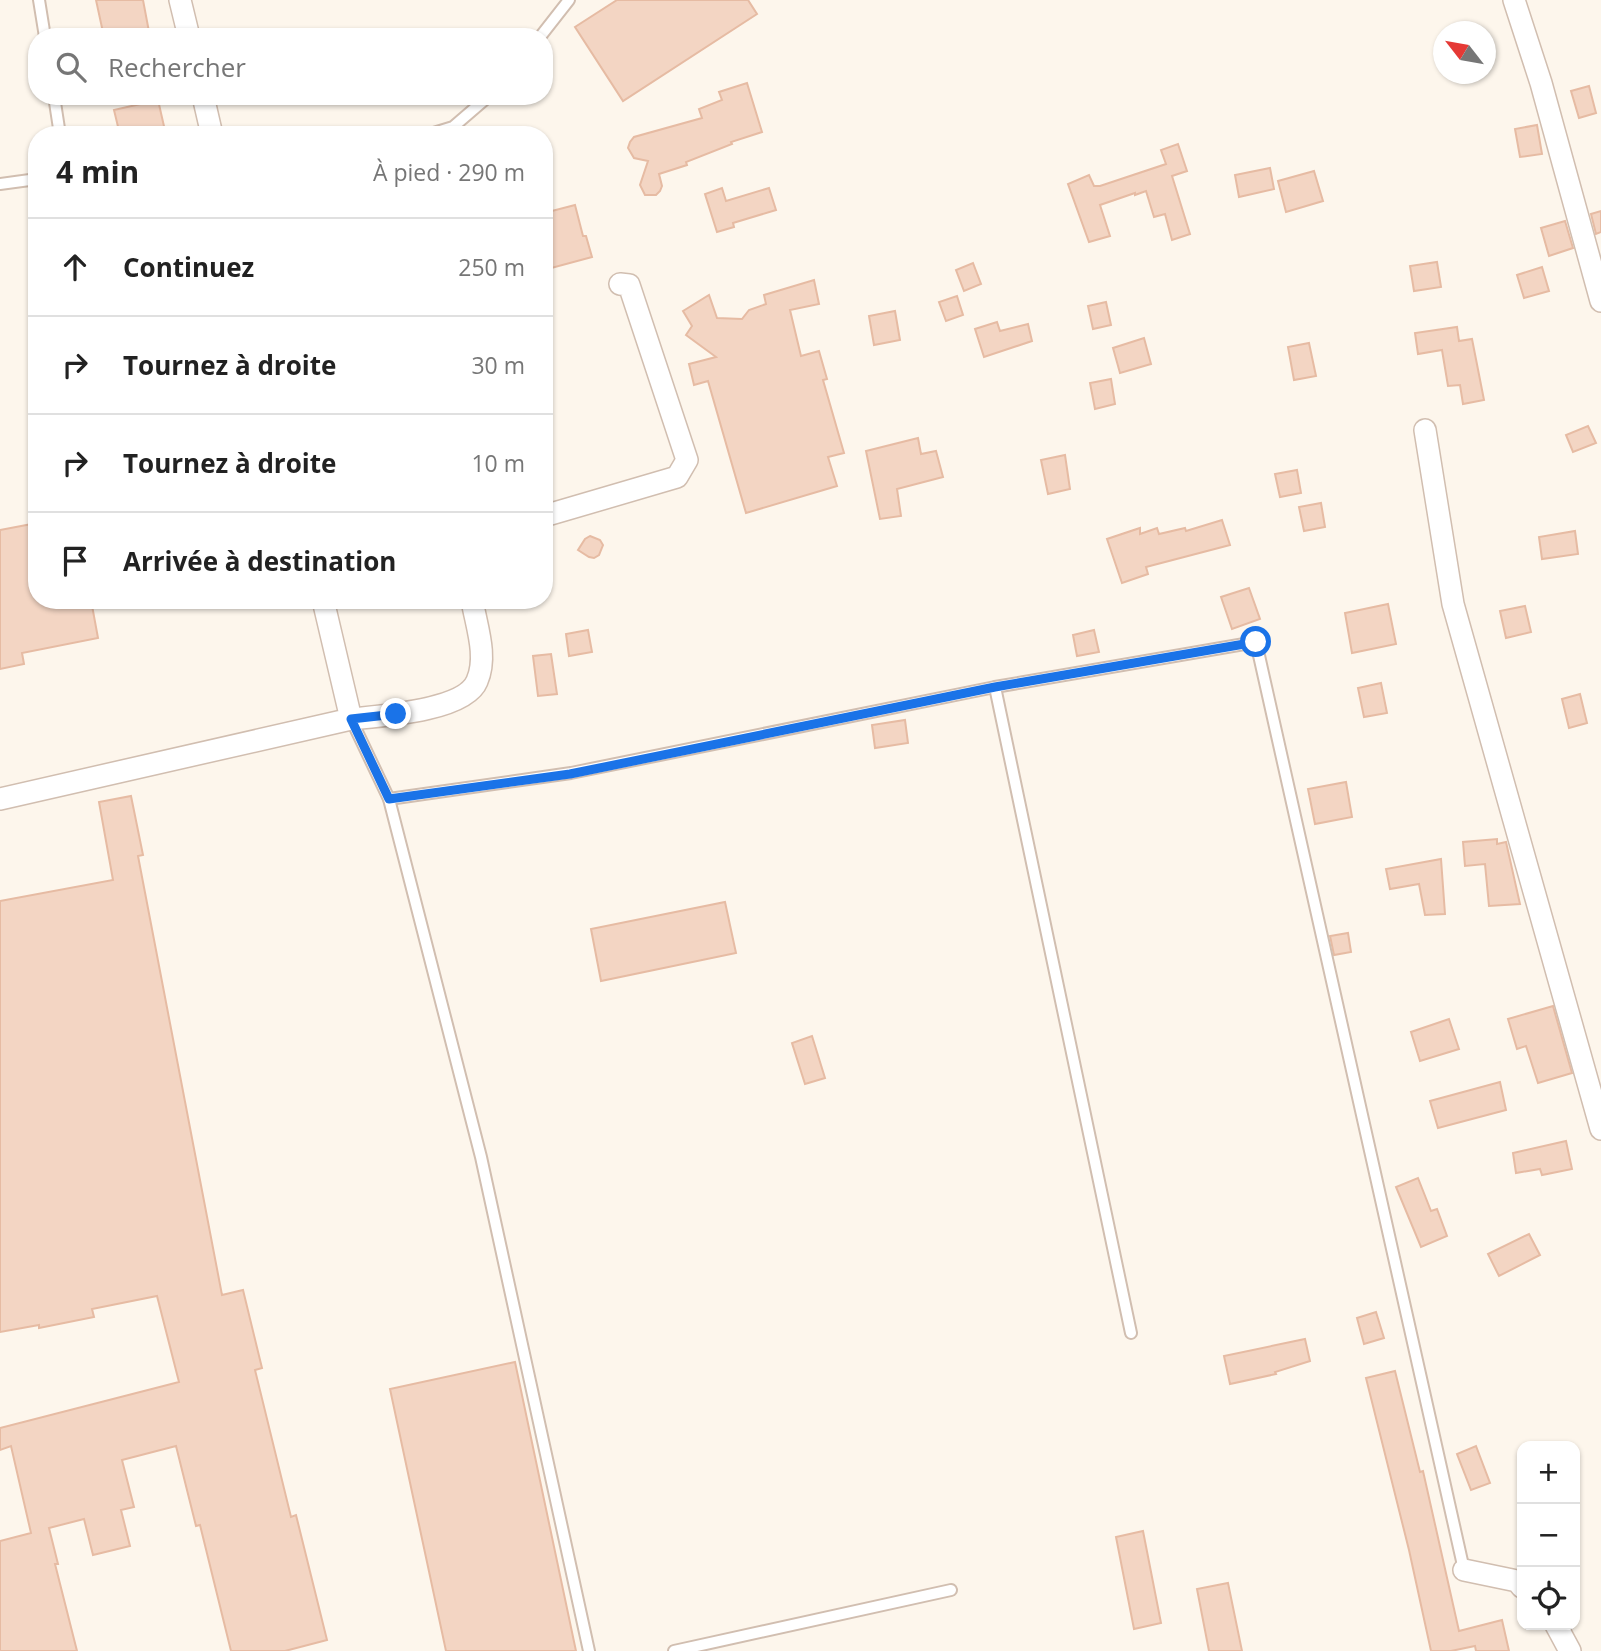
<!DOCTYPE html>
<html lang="fr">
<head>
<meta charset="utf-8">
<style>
	body { margin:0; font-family:"Open Sans",sans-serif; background:#f2f2f2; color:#222 }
	.controls { position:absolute; right:21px; bottom:21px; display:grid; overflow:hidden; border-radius:14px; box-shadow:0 2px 5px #0004 }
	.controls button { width:63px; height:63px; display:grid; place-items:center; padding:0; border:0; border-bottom:2px solid #e0e0e0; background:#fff; color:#222; font:35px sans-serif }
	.compass { position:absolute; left:1433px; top:21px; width:63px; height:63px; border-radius:50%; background:#fff; box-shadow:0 2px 5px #0004; rotate:301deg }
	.stop { position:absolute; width:21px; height:21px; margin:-16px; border:5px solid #1a73e8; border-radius:50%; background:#fff }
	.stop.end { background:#1a73e8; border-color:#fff; box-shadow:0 2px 7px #0008 }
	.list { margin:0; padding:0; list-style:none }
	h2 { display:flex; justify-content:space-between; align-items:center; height:91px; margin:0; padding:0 28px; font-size:30px }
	h2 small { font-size:23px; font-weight:400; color:#767676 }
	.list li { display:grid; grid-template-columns:46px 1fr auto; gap:21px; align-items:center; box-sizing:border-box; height:98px; padding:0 28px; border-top:2px solid #e0e0e0 }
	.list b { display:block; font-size:26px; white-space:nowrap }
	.list em { font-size:23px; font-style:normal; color:#767676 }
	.icon { flex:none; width:38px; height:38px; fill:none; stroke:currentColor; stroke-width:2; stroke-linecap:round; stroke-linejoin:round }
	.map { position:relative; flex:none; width:1601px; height:1651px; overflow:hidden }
	.search { position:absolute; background:#fff; box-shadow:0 2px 5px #0004; left:28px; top:28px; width:525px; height:77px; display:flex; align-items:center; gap:18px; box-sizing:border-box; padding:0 24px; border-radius:28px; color:#767676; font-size:26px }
	.panel { position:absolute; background:#fff; box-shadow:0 2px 5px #0004; left:28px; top:126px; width:525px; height:483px; border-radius:28px }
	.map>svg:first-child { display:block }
	.building { fill:#f3d5c3; stroke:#e6bba3; stroke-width:2 }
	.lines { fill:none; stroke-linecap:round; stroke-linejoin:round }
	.service-casing { stroke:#d1beb0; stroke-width:14 }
	.minor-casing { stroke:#d1beb0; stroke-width:24 }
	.service { stroke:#fff; stroke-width:10 }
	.minor { stroke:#fff; stroke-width:21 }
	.route { stroke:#1a73e8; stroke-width:9 }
</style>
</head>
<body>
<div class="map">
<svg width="1601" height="1651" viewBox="0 0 1601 1651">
	<rect width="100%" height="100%" fill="#fdf6ec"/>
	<!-- building -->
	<g class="building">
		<polygon points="96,0 143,0 150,37 104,37"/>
		<polygon points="617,0 748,0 757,14 623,101 575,27"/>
		<polygon points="747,83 762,132 731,142 732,144 686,162 687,165 659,174 662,186 660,191 656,195 645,195 640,185 648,161 634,158 628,148 630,142 634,137 702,118 699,109 722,100 719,92"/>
		<polygon points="1589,86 1596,113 1579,118 1571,91"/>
		<polygon points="158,100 166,135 120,135 114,110"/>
		<polygon points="1537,125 1542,154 1520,157 1515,129"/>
		<polygon points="1178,144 1187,171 1172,176 1190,234 1172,240 1165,214 1154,217 1146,191 1135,195 1135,193 1100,205 1110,236 1089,242 1068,184 1089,175 1094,186 1100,186 1166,164 1161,150"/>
		<polygon points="1270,168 1274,189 1239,197 1235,175"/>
		<polygon points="1314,171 1323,201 1286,212 1278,181"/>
		<polygon points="722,188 726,201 769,188 776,210 733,223 734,227 717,232 705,194"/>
		<polygon points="575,205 583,236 586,236 592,257 544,270 544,213"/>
		<polygon points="1601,211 1601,232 1596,234 1591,214"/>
		<polygon points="1565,221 1573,248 1549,256 1541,228"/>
		<polygon points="1437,262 1441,287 1414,291 1410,266"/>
		<polygon points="973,263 981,284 964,291 956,270"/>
		<polygon points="1542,267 1549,291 1524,298 1517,275"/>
		<polygon points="814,280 819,304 790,310 801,356 819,351 827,379 823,380 844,453 828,457 837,486 746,513 708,381 694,385 689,364 716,357 686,335 692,326 683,311 709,295 717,318 742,319 749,310 766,304 764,295"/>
		<polygon points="957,296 963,315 946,321 939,302"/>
		<polygon points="1106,302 1111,325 1093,329 1088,306"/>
		<polygon points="895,311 900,340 874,345 869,316"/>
		<polygon points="997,322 1000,331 1028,324 1032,341 984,357 975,329"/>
		<polygon points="1457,327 1459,341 1472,339 1484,400 1463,404 1460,385 1448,386 1442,350 1418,354 1415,333"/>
		<polygon points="1144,338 1151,364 1120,373 1113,348"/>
		<polygon points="1309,343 1316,376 1294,380 1288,347"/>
		<polygon points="1111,379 1115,404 1095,409 1090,383"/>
		<polygon points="1588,426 1596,443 1573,452 1566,435"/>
		<polygon points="918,438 921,454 936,451 943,477 897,489 901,516 880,519 866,451"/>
		<polygon points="1065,455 1070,489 1048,494 1041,460"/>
		<polygon points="1297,470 1301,493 1280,497 1275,474"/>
		<polygon points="1321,503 1325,527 1304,531 1299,507"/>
		<polygon points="1222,520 1230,545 1146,567 1148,574 1122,583 1107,539 1140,528 1140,534 1157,528 1159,534 1185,528 1186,531"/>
		<polygon points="37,523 37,600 91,600 98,638 22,653 24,664 0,669 0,530"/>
		<polygon points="1575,531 1578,554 1542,559 1539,537"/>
		<polygon points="590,536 600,540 603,545 599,555 594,558 589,557 578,550 585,539"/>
		<polygon points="1249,588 1260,619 1232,629 1221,597"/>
		<polygon points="1388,604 1396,644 1352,653 1345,613"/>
		<polygon points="1525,606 1531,632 1506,638 1500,611"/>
		<polygon points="588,630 592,652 569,656 566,634"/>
		<polygon points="1094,630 1099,652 1077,656 1073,635"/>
		<polygon points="551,654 557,694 538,696 533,656"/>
		<polygon points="1381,683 1387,713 1364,717 1358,688"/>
		<polygon points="1580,694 1587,723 1569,728 1562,699"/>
		<polygon points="905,720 908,743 875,748 872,725"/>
		<polygon points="1346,782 1352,817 1315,824 1308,789"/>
		<polygon points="131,796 143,855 138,856 222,1295 243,1290 262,1368 255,1370 291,1517 296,1515 327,1640 285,1651 231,1651 200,1525 196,1526 176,1446 122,1460 134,1507 121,1510 130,1546 93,1555 84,1519 49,1528 58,1564 55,1564 77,1651 0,1651 0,1541 31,1533 11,1446 0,1450 0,1428 179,1382 157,1296 92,1309 94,1317 39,1328 39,1325 0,1332 0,901 113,880 99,802"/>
		<polygon points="1497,839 1497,844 1506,842 1520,904 1489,906 1485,864 1465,866 1463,842"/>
		<polygon points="1441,859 1445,914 1425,915 1419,884 1390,889 1386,869"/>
		<polygon points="725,902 736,953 601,981 591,929"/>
		<polygon points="1348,933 1351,952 1334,955 1330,936"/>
		<polygon points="1553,1006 1572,1073 1538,1083 1526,1046 1517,1049 1508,1019"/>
		<polygon points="1449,1019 1459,1049 1420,1061 1411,1032"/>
		<polygon points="812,1036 825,1078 805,1084 792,1043"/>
		<polygon points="1500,1082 1506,1110 1438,1128 1430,1101"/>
		<polygon points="1566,1141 1572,1169 1542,1175 1540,1169 1516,1173 1513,1153"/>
		<polygon points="1418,1178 1431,1211 1437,1209 1447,1236 1421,1247 1396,1187"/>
		<polygon points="1529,1234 1540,1255 1499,1276 1488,1254"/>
		<polygon points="1376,1312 1384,1338 1364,1344 1357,1318"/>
		<polygon points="1305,1339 1310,1361 1275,1372 1276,1374 1230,1384 1224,1356"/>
		<polygon points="515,1362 576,1651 446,1651 390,1389"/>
		<polygon points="1395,1371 1420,1472 1423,1471 1459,1631 1502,1620 1509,1651 1476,1651 1475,1646 1451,1651 1431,1651 1409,1550 1366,1378"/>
		<polygon points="1476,1446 1490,1483 1471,1490 1457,1454"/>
		<polygon points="1143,1531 1161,1623 1134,1629 1116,1537"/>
		<polygon points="1228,1583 1242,1651 1209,1651 1197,1589"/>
	</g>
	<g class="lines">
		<defs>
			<g id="service">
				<polyline points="39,0 45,37"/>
				<polyline points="540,37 569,0"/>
				<polyline points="54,96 60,135"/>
				<polyline points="427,135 453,127 489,96"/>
				<polyline points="0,184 37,179"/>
				<polyline points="995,687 1131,1333"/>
				<polyline points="351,719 389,799 481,1157 589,1651"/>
				<polyline points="389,799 571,773 995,687 1256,642 1464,1570"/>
				<polyline points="674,1651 951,1590"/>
			</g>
			<g id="minor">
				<polyline points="180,0 189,37"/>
				<polyline points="1514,0 1541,83 1601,301"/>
				<polyline points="203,96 212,135"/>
				<polyline points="1425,430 1453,604 1601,1129"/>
				<polyline points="544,516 677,477 687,460 629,285 620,284"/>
				<path d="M351,719C380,716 465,711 477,681C488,656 476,625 472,600"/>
				<polyline points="0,799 351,719 323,600"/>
				<polyline points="1464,1570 1517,1581 1522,1587"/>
				<polyline points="1556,1625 1570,1651"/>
			</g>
		</defs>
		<!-- service casing -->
		<use href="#service" class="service-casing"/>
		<!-- minor casing -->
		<use href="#minor" class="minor-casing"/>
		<!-- service -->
		<use href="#service" class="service"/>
		<!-- minor -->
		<use href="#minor" class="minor"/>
	</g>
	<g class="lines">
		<!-- route -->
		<polyline class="route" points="396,714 351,719 389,799 570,774 995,687 1256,642"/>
	</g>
</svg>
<div class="controls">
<button>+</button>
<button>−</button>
<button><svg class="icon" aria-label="locate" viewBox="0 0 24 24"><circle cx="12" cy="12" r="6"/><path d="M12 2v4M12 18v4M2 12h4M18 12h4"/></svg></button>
</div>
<svg class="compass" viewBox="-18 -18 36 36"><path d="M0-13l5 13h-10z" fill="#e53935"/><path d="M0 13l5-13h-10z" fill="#767676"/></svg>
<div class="stop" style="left:1256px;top:642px"></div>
<div class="stop end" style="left:396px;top:714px"></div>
<div class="search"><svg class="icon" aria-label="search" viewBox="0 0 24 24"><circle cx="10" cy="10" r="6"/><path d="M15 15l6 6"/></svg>Rechercher</div>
<section class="panel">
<h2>4 min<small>À pied · 290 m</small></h2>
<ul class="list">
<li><svg class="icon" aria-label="ahead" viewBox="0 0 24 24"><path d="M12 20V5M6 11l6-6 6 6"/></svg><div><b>Continuez</b></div><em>250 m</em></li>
<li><svg class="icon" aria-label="right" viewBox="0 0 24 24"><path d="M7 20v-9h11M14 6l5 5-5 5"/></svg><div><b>Tournez à droite</b></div><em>30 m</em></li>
<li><svg class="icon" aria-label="right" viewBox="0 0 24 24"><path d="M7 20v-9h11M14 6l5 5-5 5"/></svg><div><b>Tournez à droite</b></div><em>10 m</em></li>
<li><svg class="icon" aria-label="arrive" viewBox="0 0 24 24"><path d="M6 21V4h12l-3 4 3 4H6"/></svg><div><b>Arrivée à destination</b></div></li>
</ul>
</section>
</div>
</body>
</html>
